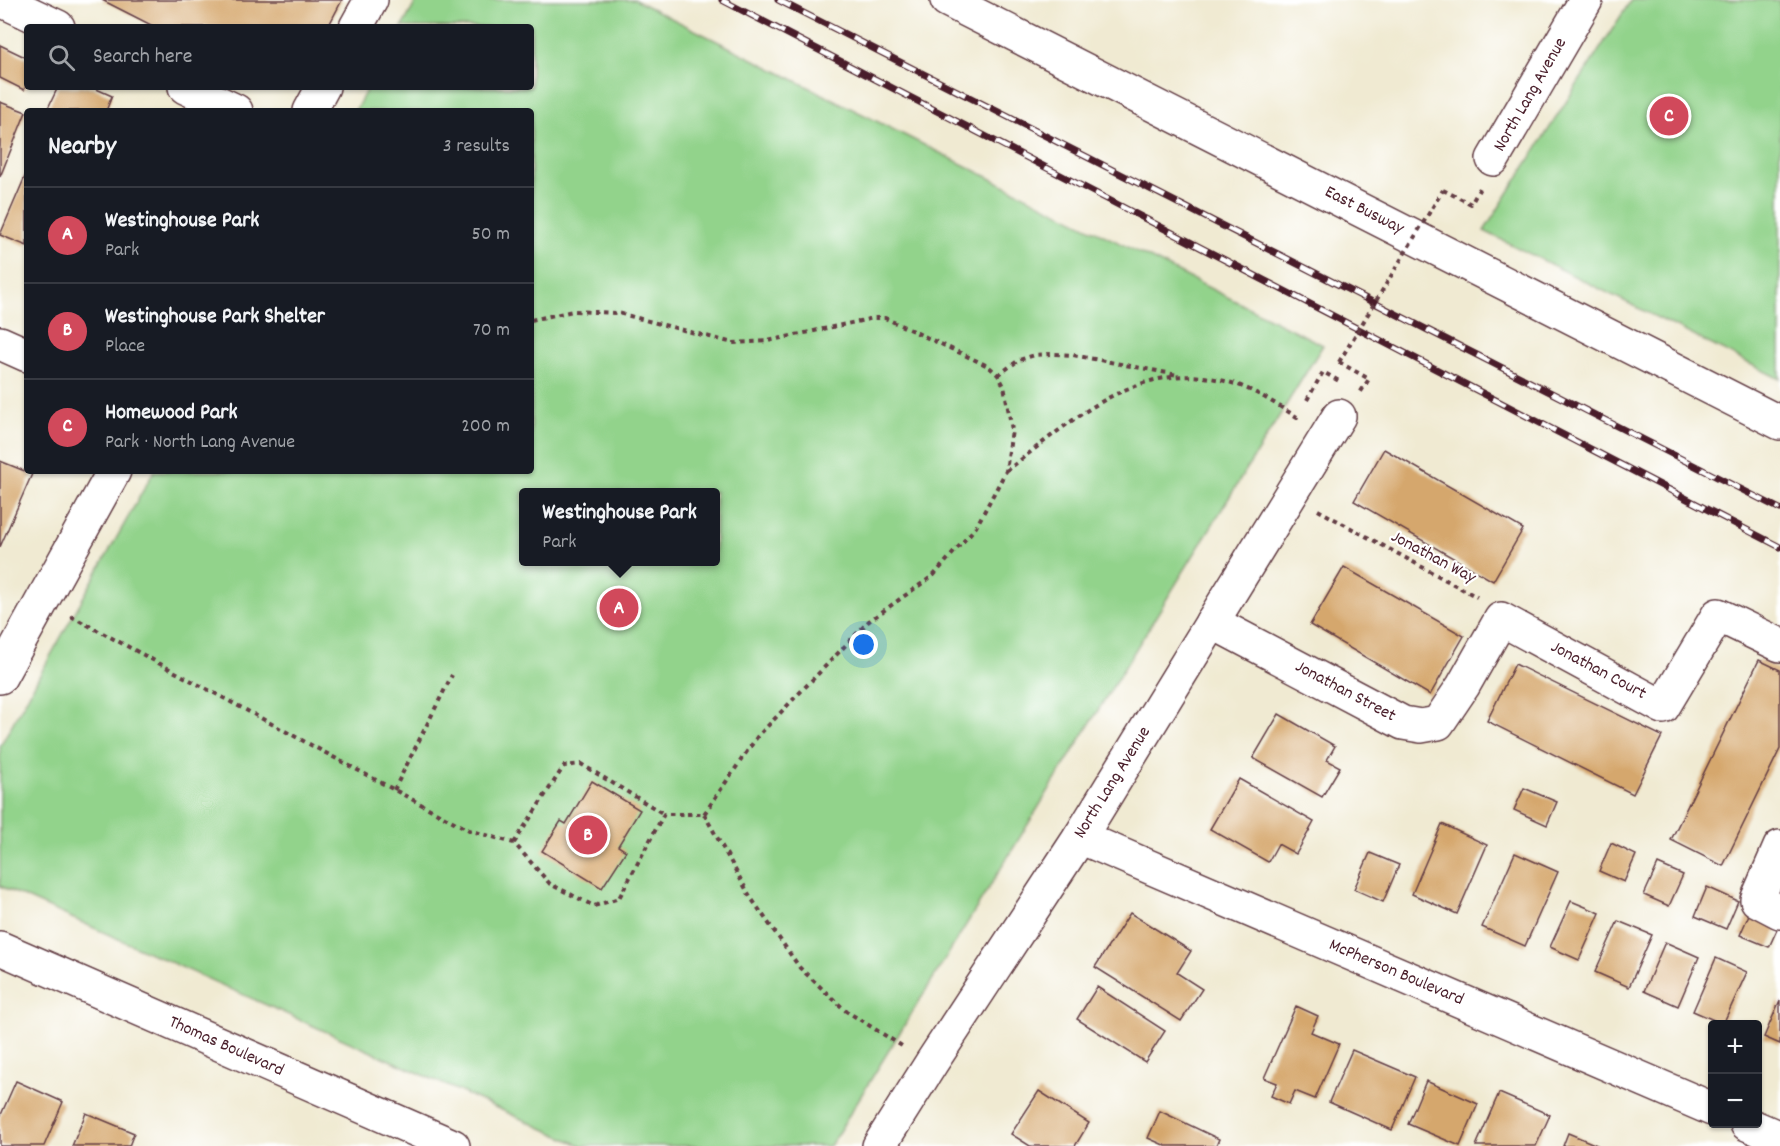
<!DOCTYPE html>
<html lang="en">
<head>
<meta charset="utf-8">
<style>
	body { margin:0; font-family:Dekko,sans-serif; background:#20242c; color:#f1f3f6 }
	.controls { position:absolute; right:18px; bottom:18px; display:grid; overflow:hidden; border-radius:6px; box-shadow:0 2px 4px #0004 }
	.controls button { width:54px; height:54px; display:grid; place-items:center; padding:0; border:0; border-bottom:2px solid #363941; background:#171b24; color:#f1f3f6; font:30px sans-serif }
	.you { position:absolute; left:864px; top:645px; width:21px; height:21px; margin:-15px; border:4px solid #fff; border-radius:50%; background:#1a73e8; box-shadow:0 0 0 9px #1a73e833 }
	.badge { display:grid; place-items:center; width:39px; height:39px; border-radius:50%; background:#d1495b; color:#fff; font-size:20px; font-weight:700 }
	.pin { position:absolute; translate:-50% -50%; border:3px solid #fff; box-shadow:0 2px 6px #0006 }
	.popup { position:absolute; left:519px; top:488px; width:201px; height:78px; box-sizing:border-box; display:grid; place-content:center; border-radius:6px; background:#171b24; filter:drop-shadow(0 2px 4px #0005); font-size:20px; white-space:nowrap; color:#9ea1a6 }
	.popup b { font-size:22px; color:#f1f3f6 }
	.popup::after { content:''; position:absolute; left:50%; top:100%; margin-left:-12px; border:12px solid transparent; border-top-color:#171b24 }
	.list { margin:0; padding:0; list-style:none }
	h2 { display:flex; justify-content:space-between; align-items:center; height:78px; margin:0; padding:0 24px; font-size:26px }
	h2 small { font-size:20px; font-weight:400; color:#9ea1a6 }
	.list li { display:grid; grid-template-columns:39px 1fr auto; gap:18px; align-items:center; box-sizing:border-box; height:96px; padding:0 24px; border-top:2px solid #363941 }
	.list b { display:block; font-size:22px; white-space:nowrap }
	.list p { margin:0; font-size:20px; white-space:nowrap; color:#9ea1a6 }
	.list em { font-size:20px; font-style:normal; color:#9ea1a6 }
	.icon { flex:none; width:33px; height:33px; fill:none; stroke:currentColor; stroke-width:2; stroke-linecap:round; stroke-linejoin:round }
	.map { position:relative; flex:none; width:1780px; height:1146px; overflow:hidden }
	.search { position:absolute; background:#171b24; box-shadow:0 2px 4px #0004; left:24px; top:24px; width:510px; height:66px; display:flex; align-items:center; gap:15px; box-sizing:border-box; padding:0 21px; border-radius:6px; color:#9ea1a6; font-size:22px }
	.panel { position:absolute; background:#171b24; box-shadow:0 2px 4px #0004; left:24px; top:108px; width:510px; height:366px; border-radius:6px }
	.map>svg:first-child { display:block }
	.green { fill:#92d38b; stroke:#6e795b; stroke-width:1.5; fill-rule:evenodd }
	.building { fill:#d5a76d }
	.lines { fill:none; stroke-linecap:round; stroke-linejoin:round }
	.minor-casing { stroke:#633d44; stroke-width:36 }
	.path { stroke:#633d44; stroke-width:4; stroke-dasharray:4.5 4.5; stroke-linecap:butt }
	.minor { stroke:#fff; stroke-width:33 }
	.rail-casing { stroke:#4a1f2b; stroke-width:7 }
	.rail { stroke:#fff; stroke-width:4.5; stroke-dasharray:14; stroke-linecap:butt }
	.path-bridge { stroke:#633d44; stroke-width:4; stroke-dasharray:4.5 4.5; stroke-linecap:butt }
	.labels { text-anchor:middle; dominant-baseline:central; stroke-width:4.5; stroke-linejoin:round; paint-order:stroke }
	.street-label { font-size:18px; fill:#4a1f2b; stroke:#fff }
</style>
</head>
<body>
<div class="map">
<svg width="1780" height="1146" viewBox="0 0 1780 1146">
	<rect width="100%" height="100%" fill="#fff"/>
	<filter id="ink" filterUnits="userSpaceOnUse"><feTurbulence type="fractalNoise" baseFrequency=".0167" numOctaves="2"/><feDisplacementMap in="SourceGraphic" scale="12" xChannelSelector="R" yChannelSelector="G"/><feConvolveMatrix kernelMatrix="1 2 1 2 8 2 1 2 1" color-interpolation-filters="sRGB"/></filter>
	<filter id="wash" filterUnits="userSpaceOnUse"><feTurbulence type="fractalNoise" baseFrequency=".008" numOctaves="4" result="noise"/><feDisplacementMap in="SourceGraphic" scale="24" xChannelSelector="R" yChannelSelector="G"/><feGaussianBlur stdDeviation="1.35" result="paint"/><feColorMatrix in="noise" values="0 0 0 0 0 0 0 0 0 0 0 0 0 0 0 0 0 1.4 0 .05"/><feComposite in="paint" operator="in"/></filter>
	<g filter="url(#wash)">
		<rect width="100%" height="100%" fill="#f0ead2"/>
		<!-- green -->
		<g class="green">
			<path d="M417,0H635L1323,345L830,1146H582L0,886V746L154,471H531V111H355L368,87H531V27H402ZM523,492H715V562H523Z"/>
			<polygon points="1631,0 1780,0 1780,379 1484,231"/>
		</g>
		<g id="blocks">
			<!-- building -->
			<g class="building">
				<polygon points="102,0 342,0 328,27 155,27"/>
				<polygon points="0,45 27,58 27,84 24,90 0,78"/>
				<polygon points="58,87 92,87 112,96 106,111 56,111 48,108"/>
				<polygon points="0,102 26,112 0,177"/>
				<polygon points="27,172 27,246 0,235"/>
				<polygon points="1384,449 1523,529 1493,581 1354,501"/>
				<polygon points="0,461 32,474 0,547"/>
				<polygon points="1344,567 1464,636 1430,695 1310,625"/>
				<polygon points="1759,660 1780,670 1780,749 1723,866 1671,840"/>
				<polygon points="1515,664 1662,736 1633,794 1487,721"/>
				<polygon points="1279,714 1335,746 1327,760 1340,767 1322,797 1253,758"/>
				<polygon points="1239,779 1314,822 1296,854 1278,844 1268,862 1210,829"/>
				<polygon points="592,781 640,810 618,846 626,851 602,888 542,851 561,821 566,824"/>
				<polygon points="1524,788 1557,802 1547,825 1514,810"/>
				<polygon points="1442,824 1487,845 1457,914 1412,894"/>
				<polygon points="1611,843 1636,855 1624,882 1599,871"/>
				<polygon points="1370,853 1399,865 1383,902 1354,889"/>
				<polygon points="1515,853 1558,872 1525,946 1482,927"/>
				<polygon points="1658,864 1683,875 1669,906 1644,895"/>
				<polygon points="1707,887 1738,901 1726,929 1695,916"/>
				<polygon points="1571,901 1600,913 1579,960 1550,947"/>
				<polygon points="1751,910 1780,923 1769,947 1740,935"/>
				<polygon points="1130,913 1191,951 1177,973 1202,989 1181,1021 1095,967"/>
				<polygon points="1618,921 1652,935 1629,987 1595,972"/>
				<polygon points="1665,942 1699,957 1678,1006 1644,991"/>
				<polygon points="1716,958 1747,972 1723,1024 1693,1011"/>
				<polygon points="1097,987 1165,1031 1145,1062 1077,1019"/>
				<polygon points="1780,1000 1780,1044 1764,1037"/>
				<polygon points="1296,1006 1318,1016 1311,1032 1339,1044 1315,1099 1295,1091 1289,1104 1271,1096 1277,1083 1264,1078"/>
				<polygon points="1352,1050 1415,1077 1392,1130 1329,1102"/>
				<polygon points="16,1081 63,1102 44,1146 0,1146 0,1117"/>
				<polygon points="1426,1081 1478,1104 1460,1146 1408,1124"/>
				<polygon points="1039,1091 1089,1123 1075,1146 1030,1146 1011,1134"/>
				<polygon points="1499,1093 1550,1115 1536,1146 1476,1146"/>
				<polygon points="1160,1111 1219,1139 1216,1146 1166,1146 1148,1138"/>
				<polygon points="86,1113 134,1133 129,1146 72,1146"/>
				<polygon points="1568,1133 1599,1146 1563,1146"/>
			</g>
		</g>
	</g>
	<g filter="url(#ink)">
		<use href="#blocks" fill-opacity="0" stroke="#633d44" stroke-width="1.5"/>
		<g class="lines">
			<defs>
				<g id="minor">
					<polyline points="1,0 58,27"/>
					<polyline points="947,0 1780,423"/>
					<polyline points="356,27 371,0"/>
					<polyline points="185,87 236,111"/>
					<polyline points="310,111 323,87"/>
					<polyline points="1493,159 1586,0"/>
					<polyline points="0,343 27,355"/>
					<polyline points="1212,622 1403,723 1421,726 1438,723 1463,686 1501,619 1663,707 1718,615 1780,645"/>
					<polyline points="0,677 114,471"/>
					<polyline points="1080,837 1712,1109"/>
					<polyline points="1780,847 1757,900 1780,912"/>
					<polyline points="0,948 453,1146"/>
					<polyline points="1747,1124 1780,1138"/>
					<polyline points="879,1146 932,1062 1080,837 1339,416"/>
				</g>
			</defs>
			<!-- minor casing -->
			<use href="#minor" class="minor-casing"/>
			<!-- path -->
			<g class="path">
				<polyline points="1443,190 1471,204 1480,188"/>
				<polyline points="531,320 573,311 618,313 733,343 768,341 874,318 885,318 988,366 998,375 1004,386 1012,430 1006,471 976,527 934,575 869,621 757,737 704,814"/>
				<polyline points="1339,362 1369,379 1360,393"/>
				<polyline points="998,375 1019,360 1035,355 1053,354 1073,355 1178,375"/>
				<polyline points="1307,400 1323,372 1341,382"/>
				<path d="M1006,471C1075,419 1139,355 1232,383C1255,390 1277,405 1297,417L1299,415"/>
				<polyline points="1318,510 1477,597"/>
				<polyline points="71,616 469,830 514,843 550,884 594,906 619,898 664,814 704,814"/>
				<polyline points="394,790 452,675"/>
				<polyline points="704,814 751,898 800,968 846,1011 902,1046"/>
				<polyline points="514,843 564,766 581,764 664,814"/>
			</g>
			<!-- minor -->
			<use href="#minor" class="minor"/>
			<defs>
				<g id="rail">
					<polyline points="722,0 1780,547"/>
					<polyline points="778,0 1780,509"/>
				</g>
			</defs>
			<!-- rail casing -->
			<use href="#rail" class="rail-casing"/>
			<!-- rail -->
			<use href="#rail" class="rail"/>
			<!-- path-bridge -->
			<polyline class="path-bridge" points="1339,362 1443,190"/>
		</g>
	</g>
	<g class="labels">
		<!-- street labels -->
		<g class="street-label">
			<text transform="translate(1531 95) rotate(-60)">North Lang Avenue</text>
			<text transform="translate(1364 211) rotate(27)">East Busway</text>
			<text transform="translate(1433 558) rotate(28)">Jonathan Way</text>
			<text transform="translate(1598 671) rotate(28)">Jonathan Court</text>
			<text transform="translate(1345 692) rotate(28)">Jonathan Street</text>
			<text transform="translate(1113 783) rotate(-58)">North Lang Avenue</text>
			<text transform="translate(1396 973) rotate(23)">McPherson Boulevard</text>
			<text transform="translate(226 1047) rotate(24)">Thomas Boulevard</text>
		</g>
	</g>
</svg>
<div class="controls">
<button>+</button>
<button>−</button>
</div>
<div class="you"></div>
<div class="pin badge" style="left:619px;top:608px">A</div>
<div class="popup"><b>Westinghouse Park</b>Park</div>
<div class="pin badge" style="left:588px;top:835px">B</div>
<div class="pin badge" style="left:1669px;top:116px">C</div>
<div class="search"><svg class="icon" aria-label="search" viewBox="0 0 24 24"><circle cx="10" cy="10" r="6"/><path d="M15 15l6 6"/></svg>Search here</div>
<section class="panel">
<h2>Nearby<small>3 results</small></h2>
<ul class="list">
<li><span class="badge">A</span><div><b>Westinghouse Park</b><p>Park</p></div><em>50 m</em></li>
<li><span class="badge">B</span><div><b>Westinghouse Park Shelter</b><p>Place</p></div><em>70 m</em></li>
<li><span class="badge">C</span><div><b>Homewood Park</b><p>Park · North Lang Avenue</p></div><em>200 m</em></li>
</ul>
</section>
</div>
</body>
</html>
